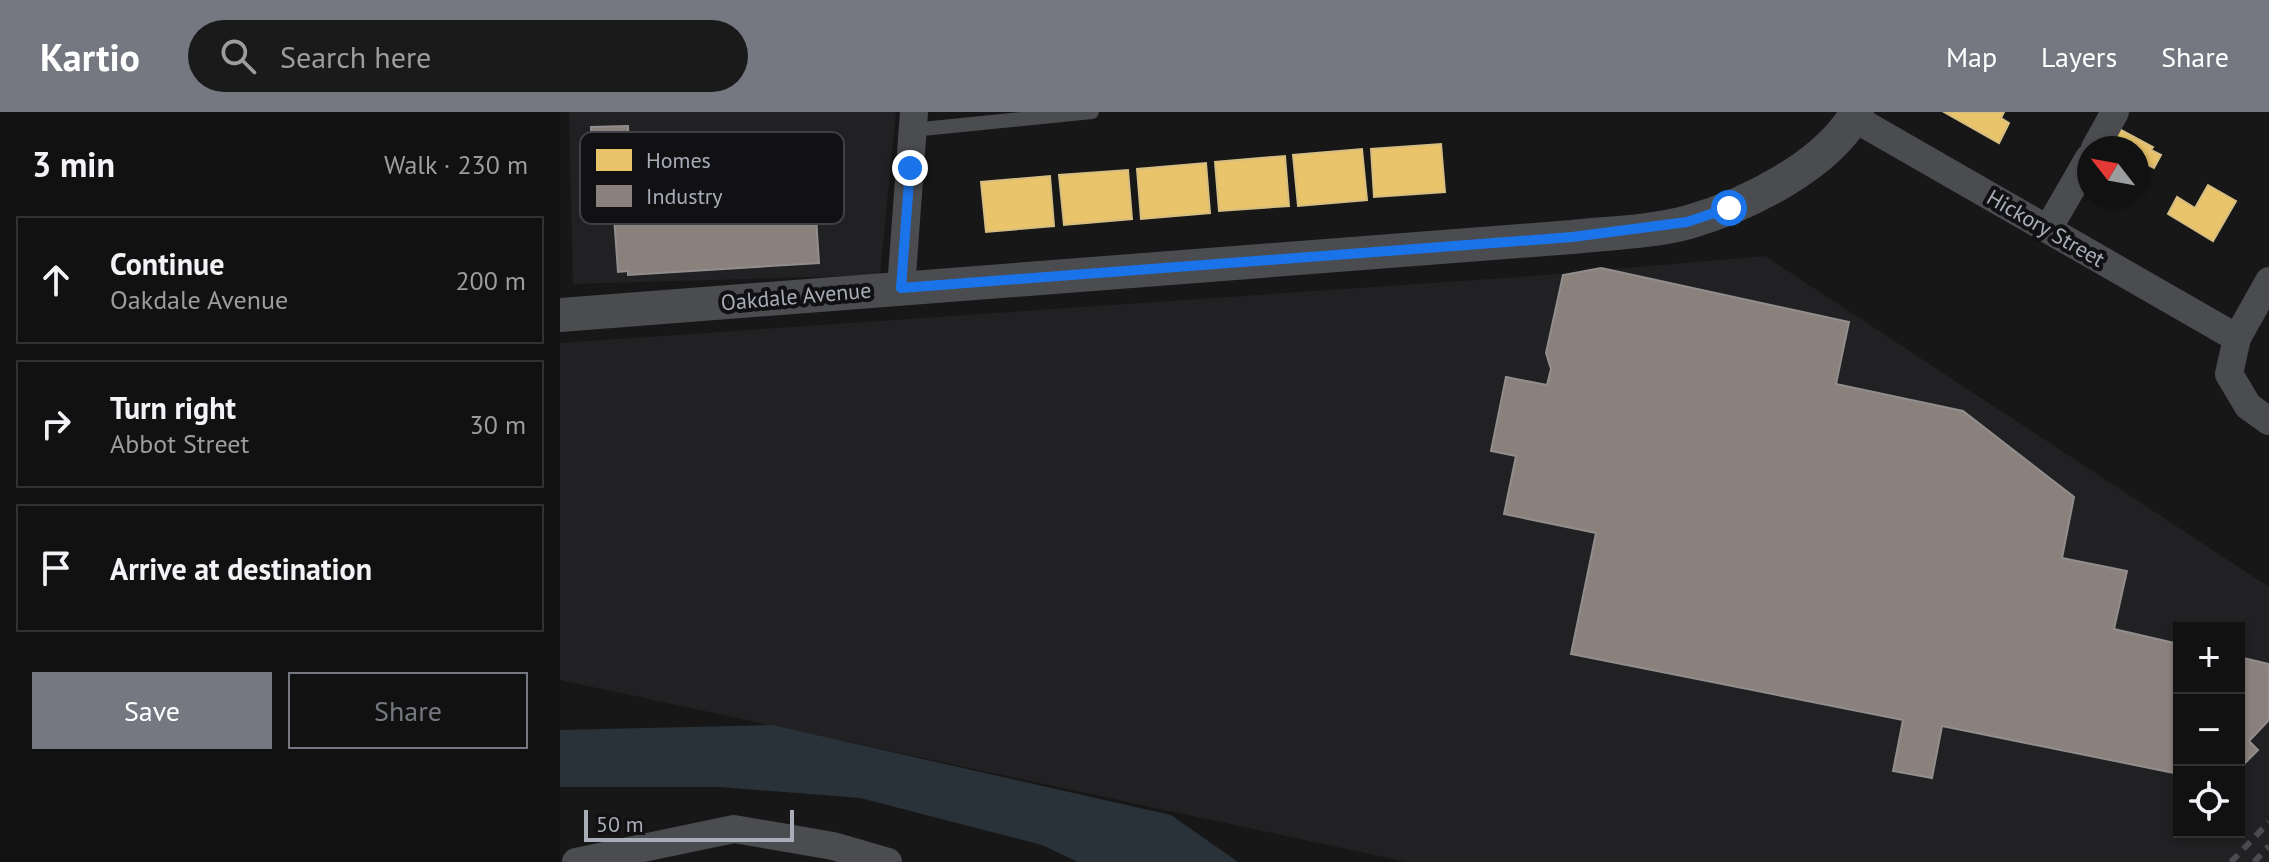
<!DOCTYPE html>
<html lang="en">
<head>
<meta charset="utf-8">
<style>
	body { margin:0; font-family:"PT Sans",sans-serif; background:#1a1a1a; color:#f1f3f6 }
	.controls { position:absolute; right:24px; bottom:24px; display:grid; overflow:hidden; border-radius:0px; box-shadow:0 2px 6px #0004 }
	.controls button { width:72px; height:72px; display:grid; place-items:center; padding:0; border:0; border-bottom:2px solid #303131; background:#111; color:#f1f3f6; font:40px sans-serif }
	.compass { position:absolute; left:1517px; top:24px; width:72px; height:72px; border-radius:50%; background:#111; box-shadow:0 2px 6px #0004; rotate:301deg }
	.scale { position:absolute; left:24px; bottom:20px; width:210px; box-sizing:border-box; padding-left:8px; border:4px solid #a8adb8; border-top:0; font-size:22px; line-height:28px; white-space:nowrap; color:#a8adb8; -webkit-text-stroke:6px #111113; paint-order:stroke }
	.stop { position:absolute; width:24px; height:24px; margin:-18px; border:6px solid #1a73e8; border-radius:50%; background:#fff }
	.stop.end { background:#1a73e8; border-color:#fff; box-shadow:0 2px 8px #0008 }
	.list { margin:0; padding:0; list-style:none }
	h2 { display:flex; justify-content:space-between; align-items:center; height:104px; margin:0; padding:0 32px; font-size:34px }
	h2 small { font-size:26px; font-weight:400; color:#9c9d9f }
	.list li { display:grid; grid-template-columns:52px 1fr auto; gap:24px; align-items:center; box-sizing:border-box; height:128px; margin:0 16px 16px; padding:0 16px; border:2px solid #303131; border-radius:0px }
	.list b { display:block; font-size:30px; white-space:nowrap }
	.list p { margin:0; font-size:26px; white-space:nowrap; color:#9c9d9f }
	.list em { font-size:26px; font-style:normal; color:#9c9d9f }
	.actions { display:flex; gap:16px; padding:24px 32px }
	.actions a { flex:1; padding:18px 0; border:2px solid #757880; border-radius:0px; text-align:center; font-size:28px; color:#757880 }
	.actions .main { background:#757880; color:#fff }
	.icon { flex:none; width:44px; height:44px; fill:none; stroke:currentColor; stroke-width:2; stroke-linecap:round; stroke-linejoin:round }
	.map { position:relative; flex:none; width:1709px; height:750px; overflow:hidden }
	header { display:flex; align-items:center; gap:48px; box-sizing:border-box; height:112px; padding:0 40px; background:#757880; color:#fff }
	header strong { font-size:38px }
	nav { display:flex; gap:44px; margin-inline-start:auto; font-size:28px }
	.search { width:560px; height:72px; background:#1a1a1a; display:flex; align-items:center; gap:20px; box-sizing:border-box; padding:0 28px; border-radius:44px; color:#9c9d9f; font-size:30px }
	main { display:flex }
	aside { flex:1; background:#111 }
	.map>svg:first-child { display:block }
	.built { fill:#212123; fill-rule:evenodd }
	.water { fill:#2a3239 }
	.homes { fill:#e9c46a; stroke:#d6bd81; stroke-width:2 }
	.industry { fill:#8a817c; stroke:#938e8e; stroke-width:2 }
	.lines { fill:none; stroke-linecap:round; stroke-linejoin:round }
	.service { stroke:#4b4c50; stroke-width:14 }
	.minor { stroke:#4b4c50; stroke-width:28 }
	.tertiary { stroke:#4b4c50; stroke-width:34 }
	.rail { stroke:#4b4c4f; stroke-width:6; stroke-dasharray:10 8; stroke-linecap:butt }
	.route { stroke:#1a73e8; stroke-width:10 }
	.labels { text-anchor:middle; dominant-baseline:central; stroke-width:8; stroke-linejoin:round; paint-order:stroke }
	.street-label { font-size:22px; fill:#a8adb8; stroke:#111113 }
	.key { fill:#111113; stroke:#3e4045; stroke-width:2 }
	.key-label { font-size:22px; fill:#a8adb8 }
</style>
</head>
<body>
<header>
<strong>Kartio</strong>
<div class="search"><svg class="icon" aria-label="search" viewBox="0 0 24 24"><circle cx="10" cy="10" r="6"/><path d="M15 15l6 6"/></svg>Search here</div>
<nav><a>Map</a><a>Layers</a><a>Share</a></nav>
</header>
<main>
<aside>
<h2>3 min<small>Walk · 230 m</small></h2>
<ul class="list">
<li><svg class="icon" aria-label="ahead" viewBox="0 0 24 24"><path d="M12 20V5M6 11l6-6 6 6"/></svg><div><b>Continue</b><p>Oakdale Avenue</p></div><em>200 m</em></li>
<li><svg class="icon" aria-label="right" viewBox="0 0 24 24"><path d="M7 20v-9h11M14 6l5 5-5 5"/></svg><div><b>Turn right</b><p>Abbot Street</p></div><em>30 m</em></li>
<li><svg class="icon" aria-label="arrive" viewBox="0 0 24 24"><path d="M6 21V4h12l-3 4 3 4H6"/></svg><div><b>Arrive at destination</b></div></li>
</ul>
<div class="actions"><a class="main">Save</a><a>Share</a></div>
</aside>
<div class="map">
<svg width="1709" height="750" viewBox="0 0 1709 750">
	<rect width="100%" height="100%" fill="#171717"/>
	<!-- built -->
	<g class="built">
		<polygon points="9,0 336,0 320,163 13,172"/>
		<path d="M1205,144L1709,475V750H847L0,568V231L986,163ZM1619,516H1679V720H1619Z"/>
	</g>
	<!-- water -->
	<polygon class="water" points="212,613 611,703 678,750 518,750 482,733 300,686 160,675 0,675 0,618"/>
	<!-- homes -->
	<g class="homes">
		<polygon points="1384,0 1444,0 1441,6 1449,11 1439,31"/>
		<polygon points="1559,17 1593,35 1591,38 1601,43 1594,56 1584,51 1579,60 1577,58 1577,36 1549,36"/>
		<polygon points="881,32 885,80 814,85 811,37"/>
		<polygon points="802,37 807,88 738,94 733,43"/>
		<polygon points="725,44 729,94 659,99 655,50"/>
		<polygon points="646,51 650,101 581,107 577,57"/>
		<polygon points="568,58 572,107 504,113 499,63"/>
		<polygon points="490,64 494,114 426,120 421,70"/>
		<polygon points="1648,73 1676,89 1653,129 1608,102 1617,85 1635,96"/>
	</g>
	<!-- industry -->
	<g class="industry">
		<polygon points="68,14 70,68 33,69 31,15"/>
		<polygon points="252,43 259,151 68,163 68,159 58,160 54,104 183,96 180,47"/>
		<polygon points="1041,156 1289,210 1276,272 1403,299 1514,385 1502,446 1567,459 1554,517 1619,532 1619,662 1382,614 1372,666 1333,659 1343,608 1011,542 1036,421 944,402 956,344 931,339 946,265 987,273 991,257 986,241 1003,163"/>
		<polygon points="1679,545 1709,552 1709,608 1689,629 1698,638 1679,657"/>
	</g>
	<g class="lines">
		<!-- service -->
		<polyline class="service" points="352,18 532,0"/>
		<!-- minor -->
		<g class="minor">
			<polyline points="1294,6 1677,226"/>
			<polyline points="1535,36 1555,0"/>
			<polyline points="1488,117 1529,46"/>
			<polyline points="1709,169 1677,226 1669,262 1688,294 1709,309"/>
			<polyline points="341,176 354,0"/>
			<polyline points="16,750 174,717 273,734 328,750"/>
		</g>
		<!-- tertiary -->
		<path class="tertiary" d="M0,203L1012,125C1050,121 1092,120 1129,110C1187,93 1267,54 1297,0"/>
		<!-- rail -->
		<g class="rail">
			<polyline points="1671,750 1709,710"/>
			<polyline points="1694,750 1709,734"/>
		</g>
	</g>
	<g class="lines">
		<!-- route -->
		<polyline class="route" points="350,56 341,176 1012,125 1127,110 1169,96"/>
	</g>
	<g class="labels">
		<!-- street labels -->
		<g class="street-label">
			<text transform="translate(1486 116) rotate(30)">Hickory Street</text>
			<text transform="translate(236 184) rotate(-5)">Oakdale Avenue</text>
		</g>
	</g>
	<!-- legend -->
	<rect x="20" y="20" width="264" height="92" rx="12" class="key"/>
	<rect x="36" y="37" width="36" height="22" fill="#e9c46a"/>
	<rect x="36" y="73" width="36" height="22" fill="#8a817c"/>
	<g class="key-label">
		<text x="86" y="56">Homes</text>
		<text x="86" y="92">Industry</text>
	</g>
</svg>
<div class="controls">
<button>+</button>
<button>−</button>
<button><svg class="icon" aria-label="locate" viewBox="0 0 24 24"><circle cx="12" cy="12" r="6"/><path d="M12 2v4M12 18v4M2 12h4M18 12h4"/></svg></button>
</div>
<svg class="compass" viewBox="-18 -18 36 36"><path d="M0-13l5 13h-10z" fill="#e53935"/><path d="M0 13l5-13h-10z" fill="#9c9d9f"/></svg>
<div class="scale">50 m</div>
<div class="stop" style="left:1169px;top:96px"></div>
<div class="stop end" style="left:350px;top:56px"></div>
</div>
</main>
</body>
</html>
